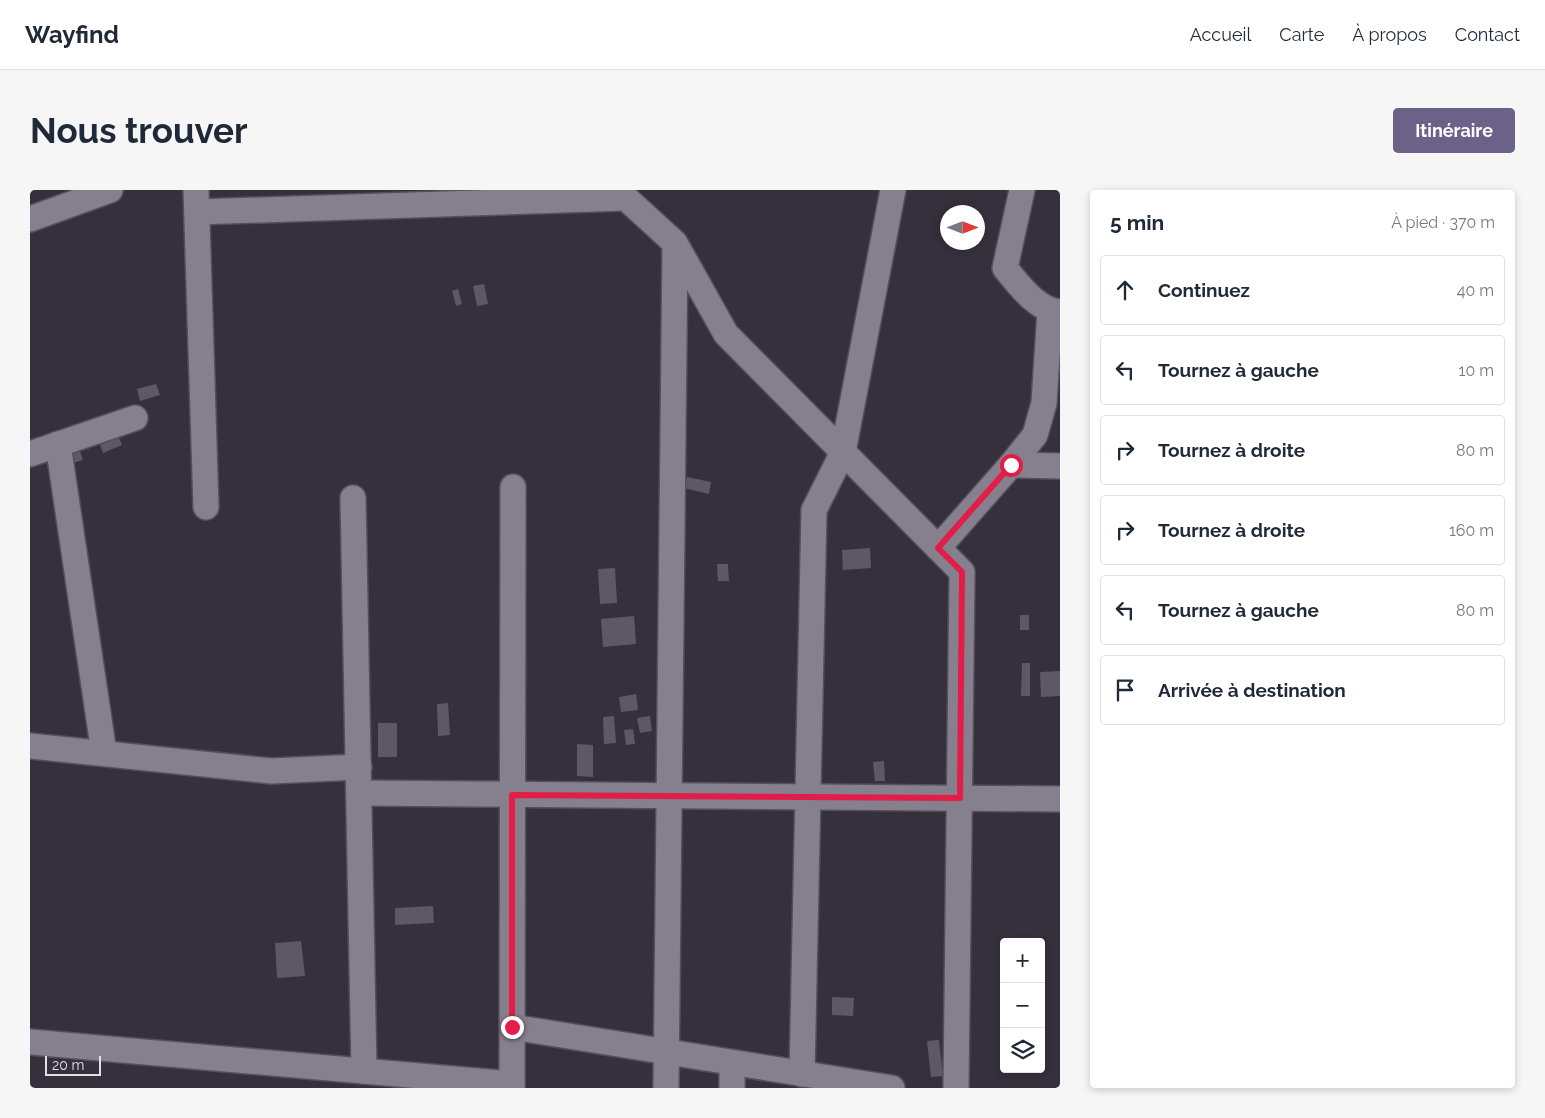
<!DOCTYPE html>
<html lang="fr">
<head>
<meta charset="utf-8">
<style>
	body { margin:0; font-family:Raleway,sans-serif; background:#f6f6f7; color:#1f2937 }
	.controls { position:absolute; right:15px; bottom:15px; display:grid; overflow:hidden; border-radius:5px; box-shadow:0 2px 8px #0003 }
	.controls button { width:45px; height:45px; display:grid; place-items:center; padding:0; border:0; border-bottom:1px solid #e0e1e3; background:#fff; color:#1f2937; font:25px sans-serif }
	.compass { position:absolute; left:910px; top:15px; width:45px; height:45px; border-radius:50%; background:#fff; box-shadow:0 2px 8px #0003; rotate:90deg }
	.scale { position:absolute; left:15px; bottom:12px; width:56px; box-sizing:border-box; padding-left:5px; border:2px solid #e2dee6; border-top:0; font-size:14px; line-height:18px; white-space:nowrap; color:#e2dee6; -webkit-text-stroke:4px #35303c; paint-order:stroke }
	.stop { position:absolute; width:15px; height:15px; margin:-11px; border:4px solid #e11d48; border-radius:50%; background:#fff }
	.stop.end { background:#e11d48; border-color:#fff; box-shadow:0 1px 5px #0008 }
	.list { margin:0; padding:0; list-style:none }
	h2 { display:flex; justify-content:space-between; align-items:center; height:65px; margin:0; padding:0 20px; font-size:21px }
	h2 small { font-size:16px; font-weight:400; color:#747a83 }
	.list li { display:grid; grid-template-columns:32px 1fr auto; gap:15px; align-items:center; box-sizing:border-box; height:70px; margin:0 10px 10px; padding:0 10px; border:1px solid #e0e1e3; border-radius:5px }
	.list b { display:block; font-size:19px; white-space:nowrap }
	.list em { font-size:16px; font-style:normal; color:#747a83 }
	.icon { flex:none; width:28px; height:28px; fill:none; stroke:currentColor; stroke-width:2; stroke-linecap:round; stroke-linejoin:round }
	.map { position:relative; flex:none; width:1030px; height:898px; overflow:hidden; border-radius:5px }
	header { display:flex; align-items:center; gap:30px; box-sizing:border-box; height:70px; padding:0 25px; background:#fff; border-bottom:1px solid #e0e1e3 }
	header strong { font-size:24px }
	nav { display:flex; gap:28px; margin-inline-start:auto; font-size:18px }
	.intro { display:flex; align-items:center; justify-content:space-between; box-sizing:border-box; height:120px; padding:0 30px }
	h1 { margin:0; font-size:35px }
	.button { padding:12px 22px; border-radius:5px; background:#6b6189; color:#fff; font-size:18px; font-weight:700 }
	main { display:flex; gap:30px; padding:0 30px }
	aside { flex:1; background:#fff; border-radius:5px; box-shadow:0 2px 8px #0003 }
	.map>svg:first-child { display:block }
	.building { fill:#5e5865 }
	.lines { fill:none; stroke-linecap:round; stroke-linejoin:round }
	.minor-casing { stroke:#544f5a; stroke-width:28 }
	.minor { stroke:#867f8d; stroke-width:25 }
	.route { stroke:#e11d48; stroke-width:6 }
</style>
</head>
<body>
<header>
<strong>Wayfind</strong>
<nav><a>Accueil</a><a>Carte</a><a>À propos</a><a>Contact</a></nav>
</header>
<div class="intro"><h1>Nous trouver</h1><a class="button">Itinéraire</a></div>
<main>
<div class="map">
<svg width="1030" height="898" viewBox="0 0 1030 898">
	<rect width="100%" height="100%" fill="#35303c"/>
	<!-- building -->
	<g class="building">
		<polygon points="454,94 458,114 447,116 443,96"/>
		<polygon points="428,99 432,114 426,116 422,101"/>
		<polygon points="126,194 130,205 110,211 107,199"/>
		<polygon points="85,238 92,255 73,263 67,246"/>
		<polygon points="47,253 53,270 40,274 34,258"/>
		<polygon points="657,287 681,292 679,304 654,298"/>
		<polygon points="840,358 841,378 813,380 812,360"/>
		<polygon points="687,374 698,374 699,391 688,391"/>
		<polygon points="585,378 587,413 570,414 568,379"/>
		<rect x="990" y="425" width="9" height="15"/>
		<polygon points="604,426 606,454 573,457 571,429"/>
		<polygon points="992,473 1000,473 1000,506 991,506"/>
		<polygon points="1030,481 1030,506 1011,507 1010,482"/>
		<polygon points="606,504 608,520 591,522 589,507"/>
		<polygon points="418,513 420,545 408,546 407,514"/>
		<polygon points="584,526 586,553 574,554 573,527"/>
		<polygon points="620,526 622,541 610,543 607,528"/>
		<rect x="348" y="533" width="19" height="34"/>
		<polygon points="603,539 605,554 596,555 594,540"/>
		<polygon points="547,554 563,555 563,587 547,586"/>
		<polygon points="854,571 855,591 845,591 843,572"/>
		<polygon points="403,716 404,733 365,735 365,718"/>
		<polygon points="271,751 275,786 247,788 245,753"/>
		<polygon points="802,807 824,808 823,826 802,825"/>
		<polygon points="909,850 913,886 901,887 897,851"/>
	</g>
	<g class="lines">
		<defs>
			<g id="minor">
				<polyline points="166,0 176,317"/>
				<polyline points="587,0 645,53 696,144 932,382 926,898"/>
				<path d="M992,0L975,78C989,95 1007,120 1030,122"/>
				<polyline points="167,22 596,8"/>
				<polyline points="0,29 80,0"/>
				<polyline points="28,254 74,563"/>
				<polyline points="0,264 105,228"/>
				<polyline points="981,275 1030,276"/>
				<polyline points="323,308 334,881"/>
				<polyline points="908,358 981,275 1005,245 1014,213 1020,121"/>
				<polyline points="0,556 241,581 329,577"/>
				<polyline points="329,603 1030,609"/>
				<polyline points="482,837 862,898"/>
				<polyline points="0,852 482,894"/>
				<polyline points="702,873 702,898"/>
				<polyline points="772,884 784,320 813,262 863,0"/>
				<polyline points="482,898 483,297"/>
				<polyline points="636,898 645,56"/>
			</g>
		</defs>
		<!-- minor casing -->
		<use href="#minor" class="minor-casing"/>
		<!-- minor -->
		<use href="#minor" class="minor"/>
	</g>
	<g class="lines">
		<!-- route -->
		<polyline class="route" points="482,837 482,605 930,608 932,382 908,358 981,275"/>
	</g>
</svg>
<div class="controls">
<button>+</button>
<button>−</button>
<button><svg class="icon" aria-label="layers" viewBox="0 0 24 24"><path d="M12 4l9 5-9 5-9-5zM3 14l9 5 9-5"/></svg></button>
</div>
<svg class="compass" viewBox="-18 -18 36 36"><path d="M0-13l5 13h-10z" fill="#e53935"/><path d="M0 13l5-13h-10z" fill="#747a83"/></svg>
<div class="scale">20 m</div>
<div class="stop" style="left:981px;top:275px"></div>
<div class="stop end" style="left:482px;top:837px"></div>
</div>
<aside>
<h2>5 min<small>À pied · 370 m</small></h2>
<ul class="list">
<li><svg class="icon" aria-label="ahead" viewBox="0 0 24 24"><path d="M12 20V5M6 11l6-6 6 6"/></svg><div><b>Continuez</b></div><em>40 m</em></li>
<li><svg class="icon" aria-label="left" viewBox="0 0 24 24"><path d="M17 20v-9H6M10 6l-5 5 5 5"/></svg><div><b>Tournez à gauche</b></div><em>10 m</em></li>
<li><svg class="icon" aria-label="right" viewBox="0 0 24 24"><path d="M7 20v-9h11M14 6l5 5-5 5"/></svg><div><b>Tournez à droite</b></div><em>80 m</em></li>
<li><svg class="icon" aria-label="right" viewBox="0 0 24 24"><path d="M7 20v-9h11M14 6l5 5-5 5"/></svg><div><b>Tournez à droite</b></div><em>160 m</em></li>
<li><svg class="icon" aria-label="left" viewBox="0 0 24 24"><path d="M17 20v-9H6M10 6l-5 5 5 5"/></svg><div><b>Tournez à gauche</b></div><em>80 m</em></li>
<li><svg class="icon" aria-label="arrive" viewBox="0 0 24 24"><path d="M6 21V4h12l-3 4 3 4H6"/></svg><div><b>Arrivée à destination</b></div></li>
</ul>
</aside>
</main>
</body>
</html>
